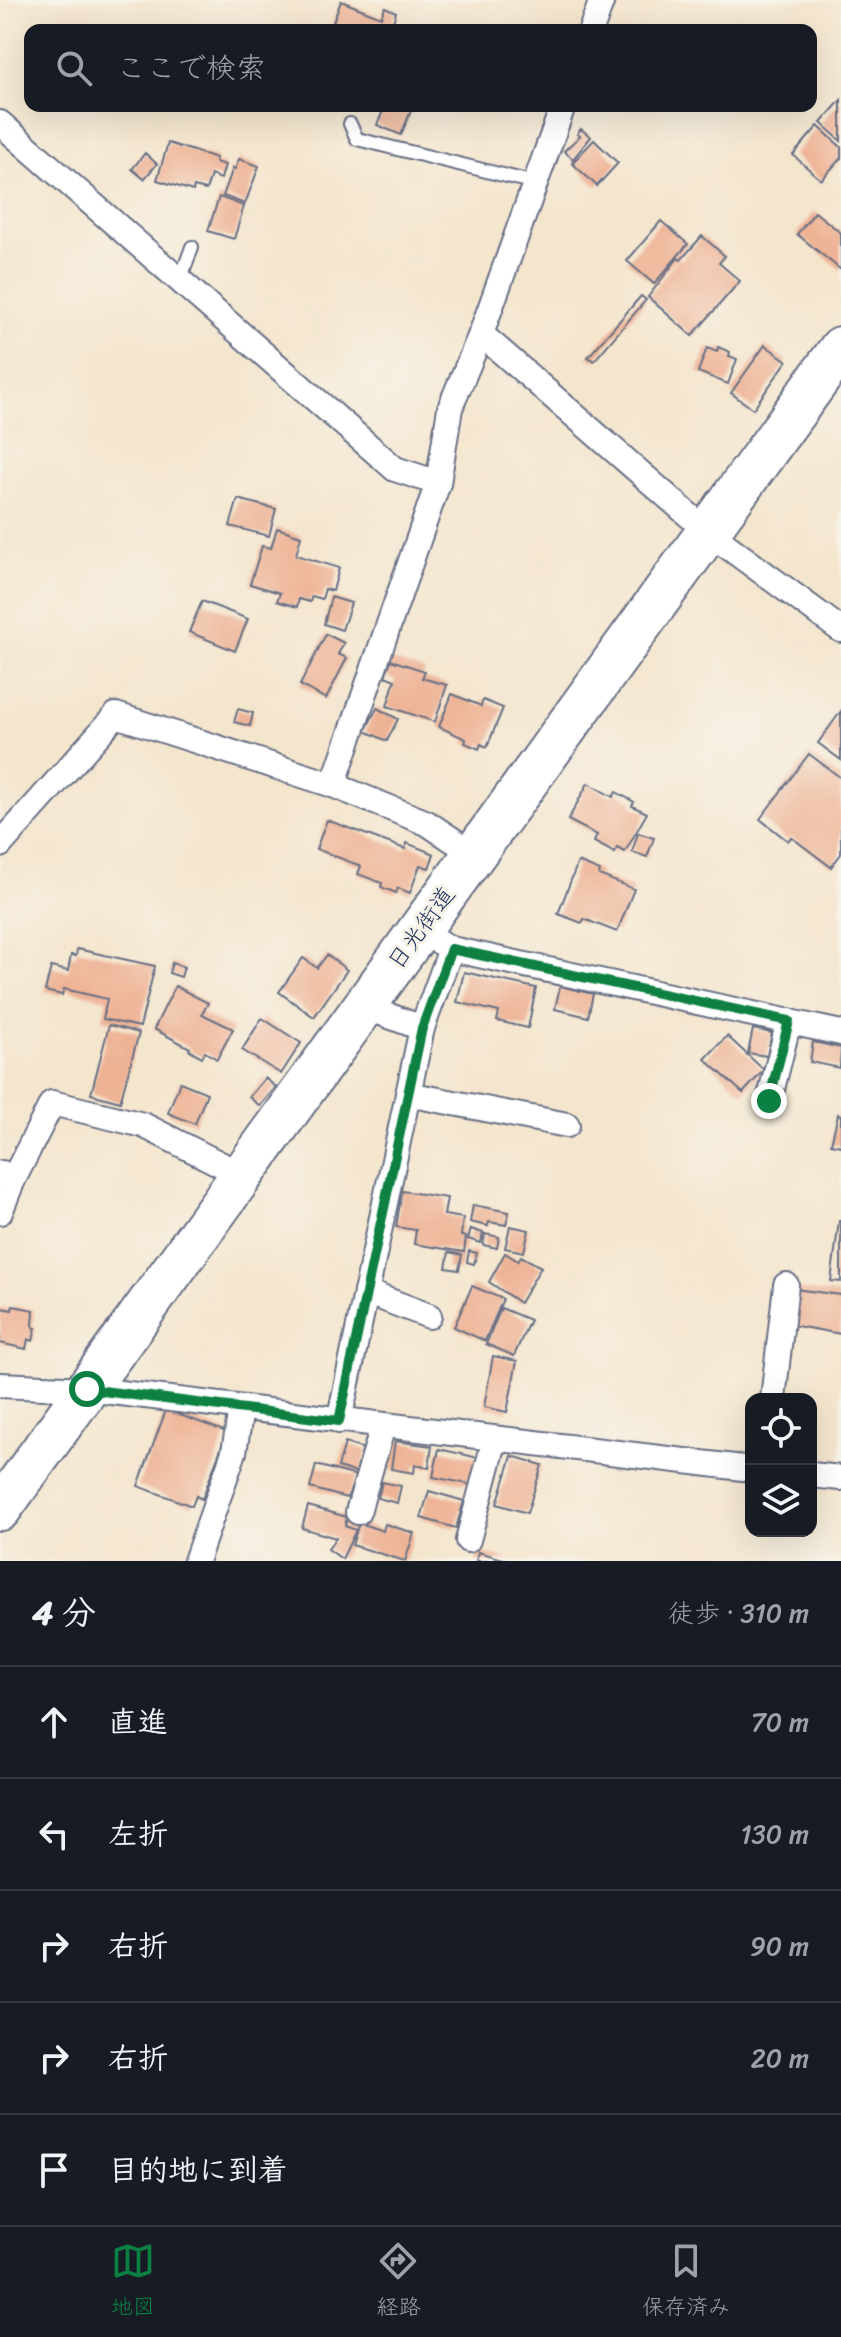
<!DOCTYPE html>
<html lang="ja">
<head>
<meta charset="utf-8">
<style>
	body { margin:0; font-family:Sriracha,"Klee One",sans-serif; background:#242831; color:#f1f3f6 }
	.controls { position:absolute; right:24px; bottom:24px; display:grid; overflow:hidden; border-radius:16px; box-shadow:0 8px 32px #0002 }
	.controls button { width:72px; height:72px; display:grid; place-items:center; padding:0; border:0; border-bottom:2px solid #363941; background:#171b24; color:#f1f3f6; font:40px sans-serif }
	.stop { position:absolute; width:24px; height:24px; margin:-18px; border:6px solid #0b8043; border-radius:50%; background:#fff }
	.stop.end { background:#0b8043; border-color:#fff; box-shadow:0 2px 8px #0008 }
	.list { margin:0; padding:0; list-style:none }
	h2 { display:flex; justify-content:space-between; align-items:center; height:104px; margin:0; padding:0 32px; font-size:34px }
	h2 small { font-size:26px; font-weight:400; color:#9ea1a6 }
	.list li { display:grid; grid-template-columns:52px 1fr auto; gap:24px; align-items:center; box-sizing:border-box; height:112px; padding:0 32px; border-top:2px solid #363941 }
	.list b { display:block; font-size:30px; white-space:nowrap }
	.list em { font-size:26px; font-style:normal; color:#9ea1a6 }
	.icon { flex:none; width:44px; height:44px; fill:none; stroke:currentColor; stroke-width:2; stroke-linecap:round; stroke-linejoin:round }
	.map { position:relative; flex:none; width:841px; height:1561px; overflow:hidden }
	.search { position:absolute; background:#171b24; box-shadow:0 8px 32px #0002; left:24px; right:24px; top:24px; height:88px; display:flex; align-items:center; gap:20px; box-sizing:border-box; padding:0 28px; border-radius:16px; color:#9ea1a6; font-size:30px }
	.sheet { height:664px; background:#171b24 }
	nav { display:flex; justify-content:space-around; align-items:center; box-sizing:border-box; height:112px; border-top:2px solid #363941; background:#171b24; font-size:22px; color:#9ea1a6 }
	nav a { display:grid; justify-items:center; gap:4px }
	nav .on { color:#0b8043 }
	.map>svg:first-child { display:block }
	.building { fill:#eeb294 }
	.lines { fill:none; stroke-linecap:round; stroke-linejoin:round }
	.lane-casing { stroke:#676f85; stroke-width:16 }
	.street-casing { stroke:#676f85; stroke-width:28 }
	.highway-casing { stroke:#676f85; stroke-width:46 }
	.lane { stroke:#fff; stroke-width:12 }
	.street { stroke:#fff; stroke-width:24 }
	.highway { stroke:#fff; stroke-width:42 }
	.route { stroke:#0b8043; stroke-width:10 }
	.labels { text-anchor:middle; dominant-baseline:central; stroke-width:6; stroke-linejoin:round; paint-order:stroke }
	.street-label { font-size:24px; fill:#1b2f5e; stroke:#f7f3e8 }
</style>
</head>
<body>
<div class="map">
<svg width="841" height="1561" viewBox="0 0 841 1561">
	<rect width="100%" height="100%" fill="#f7f3e8"/>
	<filter id="ink" filterUnits="userSpaceOnUse"><feTurbulence type="fractalNoise" baseFrequency=".0125" numOctaves="2"/><feDisplacementMap in="SourceGraphic" scale="16" xChannelSelector="R" yChannelSelector="G"/><feConvolveMatrix kernelMatrix="1 2 1 2 8 2 1 2 1" color-interpolation-filters="sRGB"/></filter>
	<filter id="wash" filterUnits="userSpaceOnUse"><feTurbulence type="fractalNoise" baseFrequency=".006" numOctaves="4" result="noise"/><feDisplacementMap in="SourceGraphic" scale="32" xChannelSelector="R" yChannelSelector="G"/><feGaussianBlur stdDeviation="1.8" result="paint"/><feColorMatrix in="noise" values="0 0 0 0 0 0 0 0 0 0 0 0 0 0 0 0 0 1.4 0 .05"/><feComposite in="paint" operator="in"/></filter>
	<g filter="url(#wash)">
		<rect width="100%" height="100%" fill="#f4e5cd"/>
		<g id="blocks">
			<!-- building -->
			<g class="building">
				<polygon points="341,1 381,17 385,7 396,12 393,22 404,26 402,30 330,30"/>
				<polygon points="841,100 841,141 821,123"/>
				<polygon points="385,106 413,106 401,135 377,125"/>
				<polygon points="818,126 841,147 841,158 821,180 793,155"/>
				<polygon points="581,129 591,137 573,159 564,151 580,136 577,134"/>
				<polygon points="594,140 618,163 597,186 572,163"/>
				<polygon points="168,143 216,158 215,162 225,165 221,179 211,175 206,190 194,187 193,191 157,180"/>
				<polygon points="145,153 157,164 144,179 132,169"/>
				<polygon points="239,159 259,166 245,204 223,196 233,168 235,169"/>
				<polygon points="219,197 244,206 234,239 208,231"/>
				<polygon points="815,212 841,233 841,270 797,234"/>
				<polygon points="661,221 688,244 654,284 627,261"/>
				<polygon points="702,236 725,256 719,263 740,281 692,336 648,297 678,258 681,260"/>
				<polygon points="641,296 646,300 594,361 588,357"/>
				<polygon points="765,345 787,361 753,409 731,393"/>
				<polygon points="718,347 730,352 729,356 737,359 728,384 698,372 707,348 717,352"/>
				<polygon points="238,499 276,509 269,536 230,526"/>
				<polygon points="277,528 301,536 296,555 339,568 333,591 325,589 322,599 312,596 310,602 299,599 297,607 277,601 280,593 250,584 262,546 271,548"/>
				<polygon points="331,597 351,603 342,630 324,624"/>
				<polygon points="202,601 248,619 235,651 189,632"/>
				<polygon points="326,634 344,643 338,654 347,658 326,699 300,685"/>
				<polygon points="391,660 425,671 422,678 447,685 435,722 387,706 395,680 385,676"/>
				<polygon points="452,694 481,706 483,700 503,708 487,747 481,744 479,749 465,743 466,739 439,727"/>
				<polygon points="377,708 398,719 387,741 365,731"/>
				<polygon points="238,709 253,713 250,726 234,722"/>
				<polygon points="841,711 841,760 818,743"/>
				<polygon points="809,754 841,778 841,854 831,867 791,837 788,841 760,819"/>
				<polygon points="588,783 613,797 616,792 634,802 632,806 647,813 625,852 617,848 615,853 594,842 597,835 568,820"/>
				<polygon points="327,820 405,849 407,843 434,854 429,868 420,865 410,893 398,888 396,893 381,887 382,883 358,874 361,866 316,849"/>
				<polygon points="638,833 654,838 647,857 632,852"/>
				<polygon points="578,862 600,871 599,875 634,889 617,932 584,919 582,923 558,914"/>
				<polygon points="77,949 155,966 140,1027 103,1019 107,999 64,989 62,995 45,991 51,967 68,971 71,955 76,956"/>
				<polygon points="327,955 347,970 314,1017 279,992 303,958 317,968"/>
				<polygon points="172,963 184,967 181,977 169,973"/>
				<polygon points="464,972 536,988 528,1028 497,1021 499,1012 457,1002"/>
				<polygon points="175,986 208,1003 202,1014 233,1029 217,1059 205,1052 202,1057 189,1050 190,1048 154,1029"/>
				<polygon points="560,986 593,994 588,1017 555,1009"/>
				<polygon points="262,1018 301,1043 281,1074 242,1050"/>
				<polygon points="109,1025 139,1033 120,1102 91,1094"/>
				<polygon points="753,1029 772,1033 767,1056 748,1053"/>
				<polygon points="727,1036 764,1070 743,1093 705,1059"/>
				<polygon points="813,1042 841,1048 840,1068 810,1062"/>
				<polygon points="265,1078 276,1087 260,1106 249,1097"/>
				<polygon points="180,1082 207,1093 195,1124 168,1113"/>
				<polygon points="838,1114 841,1115 841,1146 831,1144"/>
				<polygon points="402,1191 447,1198 444,1215 463,1218 461,1236 466,1237 464,1252 414,1244 416,1230 396,1227"/>
				<polygon points="473,1205 509,1212 506,1225 489,1222 488,1226 470,1222"/>
				<polygon points="839,1221 841,1221 841,1282 831,1281"/>
				<polygon points="510,1226 529,1230 524,1252 505,1248"/>
				<polygon points="471,1229 483,1233 481,1243 468,1239"/>
				<polygon points="485,1234 499,1237 497,1248 483,1245"/>
				<polygon points="469,1251 477,1253 474,1264 467,1262"/>
				<polygon points="449,1252 462,1255 459,1270 446,1268"/>
				<polygon points="505,1253 518,1261 521,1256 541,1267 520,1303 489,1282"/>
				<polygon points="472,1286 503,1299 485,1341 454,1327"/>
				<polygon points="794,1289 841,1295 841,1334 791,1325"/>
				<polygon points="13,1306 34,1310 33,1327 36,1328 33,1341 28,1339 26,1349 0,1343 0,1310 2,1308 12,1310"/>
				<polygon points="501,1308 530,1320 514,1356 486,1344"/>
				<polygon points="493,1356 517,1361 507,1412 484,1407"/>
				<polygon points="166,1410 227,1432 202,1499 196,1496 192,1506 138,1486"/>
				<polygon points="395,1441 432,1446 429,1468 415,1465 414,1473 391,1469"/>
				<polygon points="345,1443 367,1450 360,1474 338,1467"/>
				<polygon points="439,1449 479,1458 474,1485 433,1477"/>
				<polygon points="512,1456 542,1465 527,1513 497,1504"/>
				<polygon points="316,1465 357,1476 347,1498 310,1488"/>
				<polygon points="382,1482 401,1486 397,1503 378,1498"/>
				<polygon points="429,1491 464,1501 456,1528 421,1518"/>
				<polygon points="308,1506 347,1517 345,1526 356,1530 342,1559 328,1549 336,1538 302,1528"/>
				<polygon points="359,1523 383,1531 385,1524 414,1533 405,1561 352,1545"/>
				<polygon points="478,1552 507,1560 507,1561 476,1561"/>
			</g>
		</g>
	</g>
	<g filter="url(#ink)">
		<use href="#blocks" fill-opacity="0" stroke="#676f85" stroke-width="2"/>
		<g class="lines">
			<defs>
				<g id="lane">
					<polyline points="350,124 357,139 535,183"/>
					<polyline points="180,280 192,247"/>
				</g>
				<g id="street">
					<polyline points="591,30 602,0"/>
					<polyline points="0,123 395,469 438,483"/>
					<polyline points="481,334 708,532 841,630"/>
					<polyline points="333,785 427,823 474,854"/>
					<polyline points="0,845 116,715 333,785 438,483 450,408 481,334 563,106"/>
					<polyline points="419,929 451,949 841,1033"/>
					<polyline points="422,1028 451,949"/>
					<polyline points="408,1094 567,1125"/>
					<polyline points="769,1101 789,1021"/>
					<polyline points="12,1182 52,1103 143,1125 242,1175"/>
					<polyline points="0,1212 12,1182 2,1173"/>
					<polyline points="366,1292 429,1316"/>
					<polyline points="0,1385 87,1389 751,1469"/>
					<polyline points="773,1399 786,1285"/>
					<polyline points="339,1421 422,1028 365,1007"/>
					<polyline points="811,1475 841,1478"/>
					<polyline points="358,1512 383,1426"/>
					<polyline points="468,1540 495,1439"/>
					<polyline points="196,1561 234,1452 241,1409"/>
				</g>
				<polyline id="highway" points="0,1509 841,348"/>
			</defs>
			<!-- lane casing -->
			<use href="#lane" class="lane-casing"/>
			<!-- street casing -->
			<use href="#street" class="street-casing"/>
			<!-- highway casing -->
			<use href="#highway" class="highway-casing"/>
			<!-- lane -->
			<use href="#lane" class="lane"/>
			<!-- street -->
			<use href="#street" class="street"/>
			<!-- highway -->
			<use href="#highway" class="highway"/>
		</g>
	</g>
	<g class="lines" filter="url(#ink)">
		<!-- route -->
		<polyline class="route" points="87,1389 339,1421 422,1028 451,949 789,1021 769,1101"/>
	</g>
	<g class="labels">
		<!-- street labels -->
		<g class="street-label">
			<text transform="translate(421 928) rotate(-54)">日光街道</text>
		</g>
	</g>
</svg>
<div class="controls">
<button><svg class="icon" aria-label="locate" viewBox="0 0 24 24"><circle cx="12" cy="12" r="6"/><path d="M12 2v4M12 18v4M2 12h4M18 12h4"/></svg></button>
<button><svg class="icon" aria-label="layers" viewBox="0 0 24 24"><path d="M12 4l9 5-9 5-9-5zM3 14l9 5 9-5"/></svg></button>
</div>
<div class="stop" style="left:87px;top:1389px"></div>
<div class="stop end" style="left:769px;top:1101px"></div>
<div class="search"><svg class="icon" aria-label="search" viewBox="0 0 24 24"><circle cx="10" cy="10" r="6"/><path d="M15 15l6 6"/></svg>ここで検索</div>
</div>
<section class="sheet">
<h2>4 分<small>徒歩 · 310 m</small></h2>
<ul class="list">
<li><svg class="icon" aria-label="ahead" viewBox="0 0 24 24"><path d="M12 20V5M6 11l6-6 6 6"/></svg><div><b>直進</b></div><em>70 m</em></li>
<li><svg class="icon" aria-label="left" viewBox="0 0 24 24"><path d="M17 20v-9H6M10 6l-5 5 5 5"/></svg><div><b>左折</b></div><em>130 m</em></li>
<li><svg class="icon" aria-label="right" viewBox="0 0 24 24"><path d="M7 20v-9h11M14 6l5 5-5 5"/></svg><div><b>右折</b></div><em>90 m</em></li>
<li><svg class="icon" aria-label="right" viewBox="0 0 24 24"><path d="M7 20v-9h11M14 6l5 5-5 5"/></svg><div><b>右折</b></div><em>20 m</em></li>
<li><svg class="icon" aria-label="arrive" viewBox="0 0 24 24"><path d="M6 21V4h12l-3 4 3 4H6"/></svg><div><b>目的地に到着</b></div></li>
</ul>
</section>
<nav>
<a class="on"><svg class="icon" aria-label="map" viewBox="0 0 24 24"><path d="M3 6l6-2 6 2 6-2v14l-6 2-6-2-6 2zM9 4v14M15 6v14"/></svg>地図</a>
<a><svg class="icon" aria-label="directions" viewBox="0 0 24 24"><path d="M12 3l9 9-9 9-9-9zM9 14v-3h6M13 9l2 2-2 2"/></svg>経路</a>
<a><svg class="icon" aria-label="saved" viewBox="0 0 24 24"><path d="M7 4h10v16l-5-4-5 4z"/></svg>保存済み</a>
</nav>
</body>
</html>
